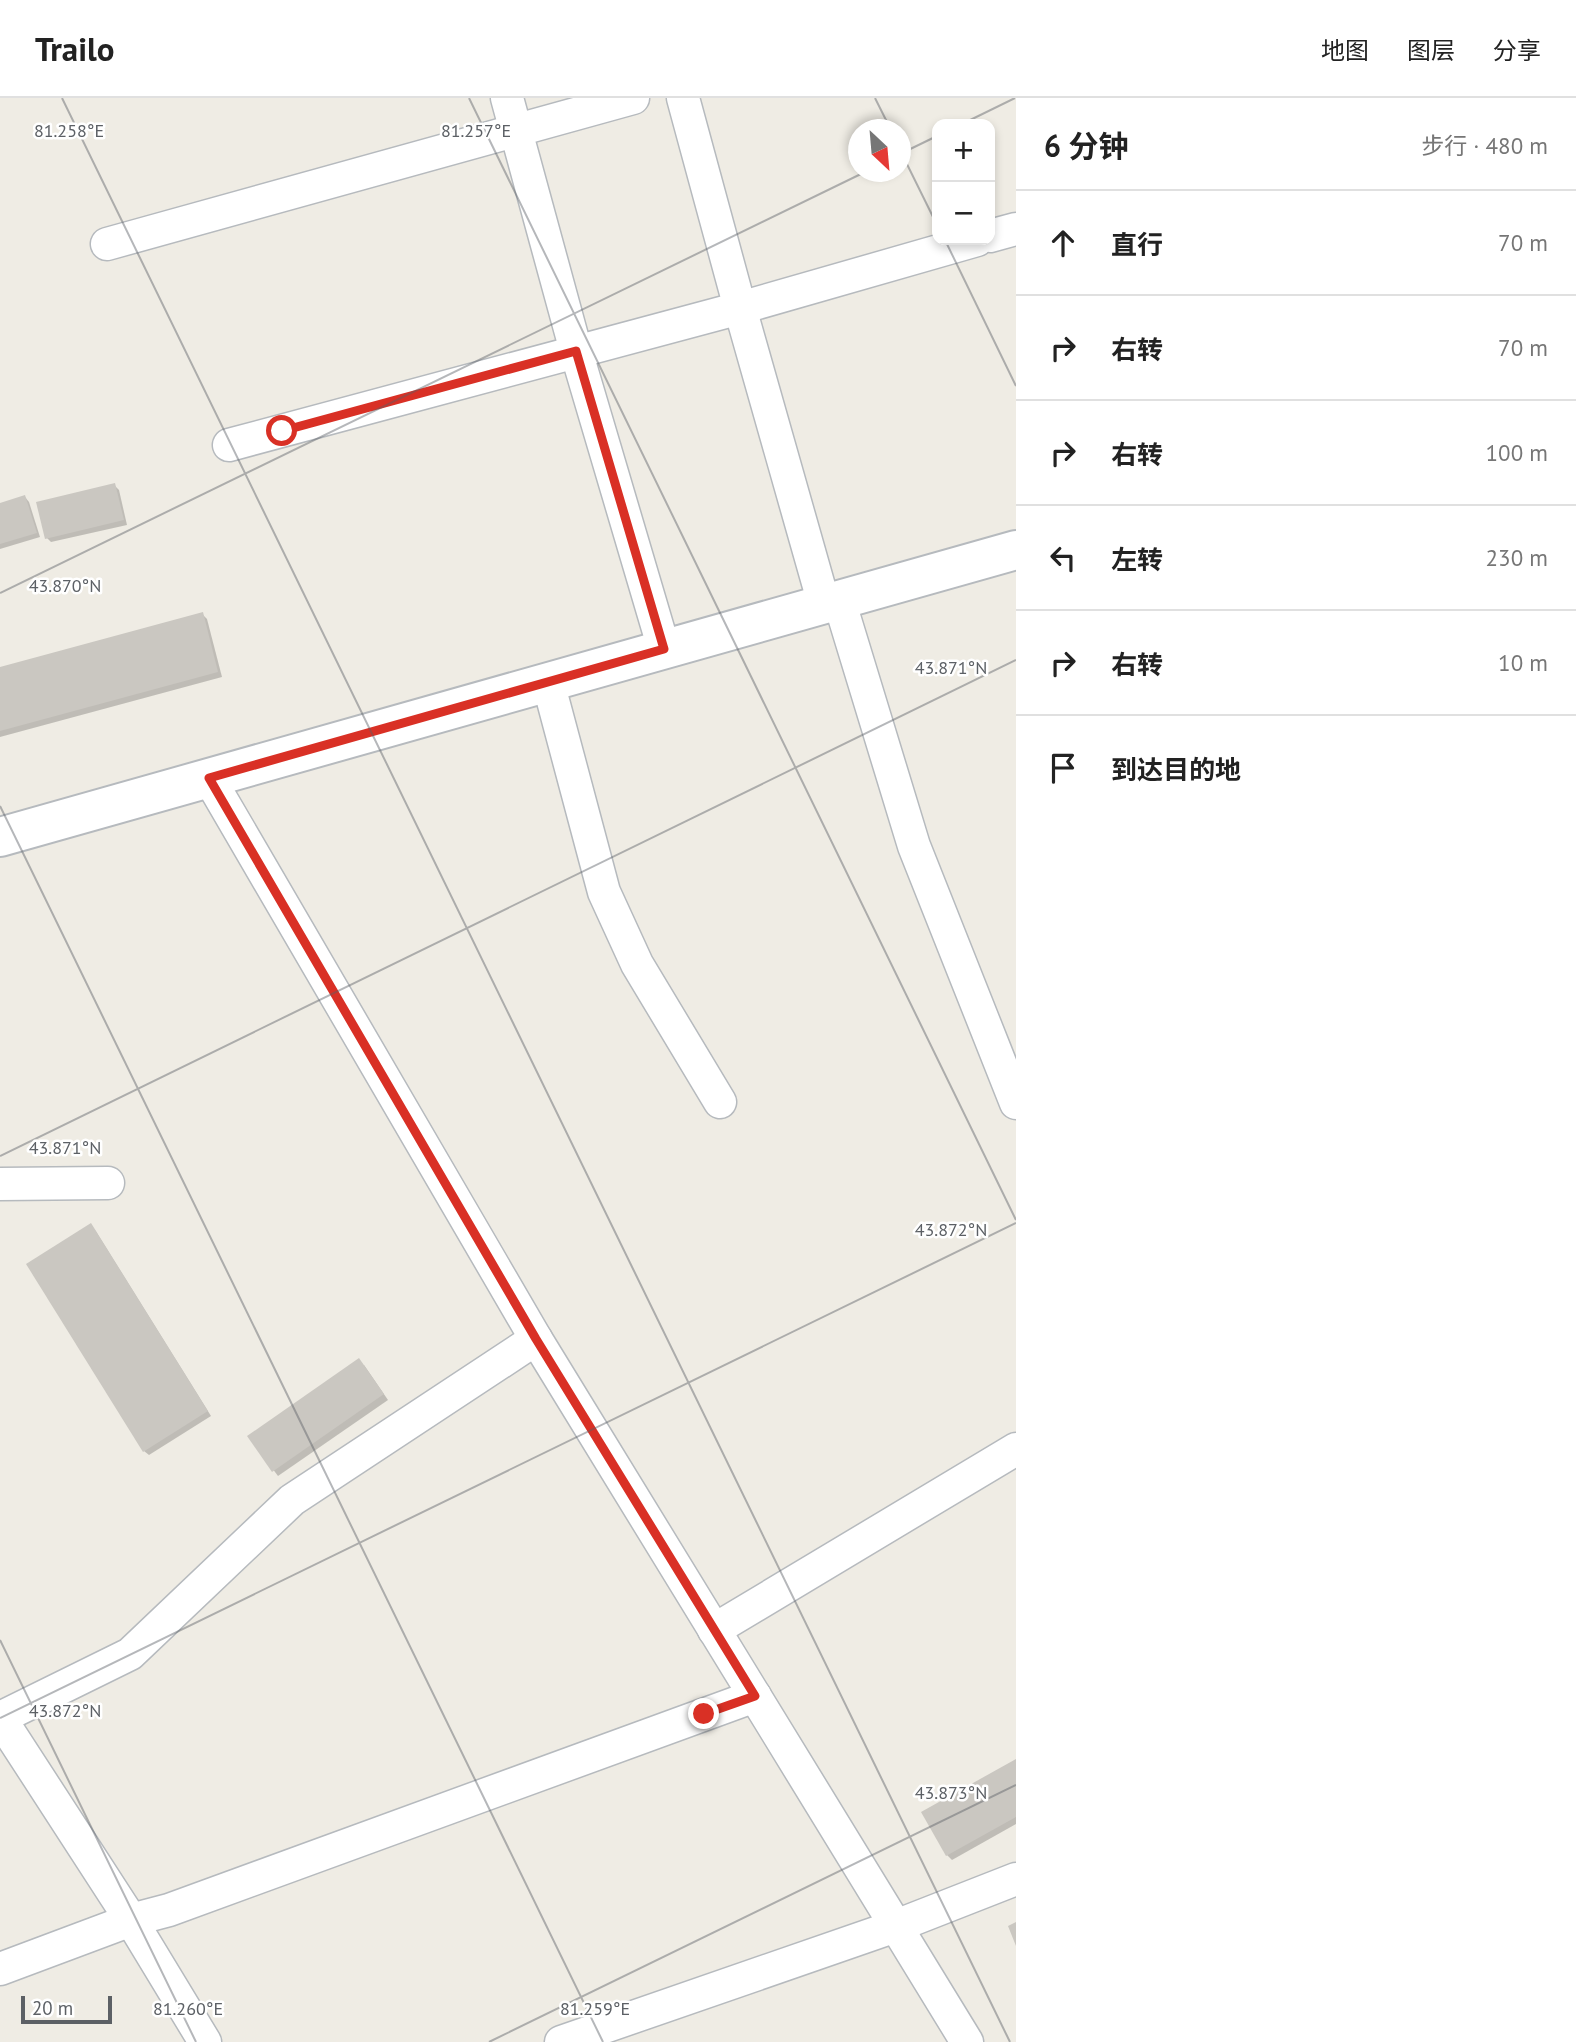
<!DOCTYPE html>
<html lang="zh">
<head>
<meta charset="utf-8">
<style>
	body { margin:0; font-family:"PT Sans","Noto Sans SC",sans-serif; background:#f6f6f6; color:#222 }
	.controls { position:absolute; right:21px; top:21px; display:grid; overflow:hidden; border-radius:14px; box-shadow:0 4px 10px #0003 }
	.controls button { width:63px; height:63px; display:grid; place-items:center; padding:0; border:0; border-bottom:2px solid #e0e0e0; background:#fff; color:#222; font:35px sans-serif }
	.compass { position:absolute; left:848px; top:21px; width:63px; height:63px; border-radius:50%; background:#fff; box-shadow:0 4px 10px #0003; rotate:154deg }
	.scale { position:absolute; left:21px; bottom:18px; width:91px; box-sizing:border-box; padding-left:7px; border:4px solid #5c6065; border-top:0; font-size:19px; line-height:24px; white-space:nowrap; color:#5c6065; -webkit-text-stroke:5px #fff; paint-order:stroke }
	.stop { position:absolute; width:21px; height:21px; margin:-16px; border:5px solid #d93025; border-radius:50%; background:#fff }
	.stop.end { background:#d93025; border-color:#fff; box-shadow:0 2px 7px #0008 }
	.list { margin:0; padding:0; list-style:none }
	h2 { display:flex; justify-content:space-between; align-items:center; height:91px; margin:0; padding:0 28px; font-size:30px }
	h2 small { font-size:23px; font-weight:400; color:#767676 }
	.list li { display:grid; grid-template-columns:46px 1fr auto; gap:21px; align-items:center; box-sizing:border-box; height:105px; padding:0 28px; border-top:2px solid #e0e0e0 }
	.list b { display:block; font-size:26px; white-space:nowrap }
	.list em { font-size:23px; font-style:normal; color:#767676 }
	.icon { flex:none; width:38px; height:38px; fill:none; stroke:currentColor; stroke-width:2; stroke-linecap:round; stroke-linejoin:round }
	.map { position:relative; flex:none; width:1016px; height:1944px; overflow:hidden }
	header { display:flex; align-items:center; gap:42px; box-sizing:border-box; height:98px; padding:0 35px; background:#fff; border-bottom:2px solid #e0e0e0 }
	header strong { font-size:33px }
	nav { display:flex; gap:38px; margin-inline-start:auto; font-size:24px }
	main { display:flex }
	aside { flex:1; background:#fff }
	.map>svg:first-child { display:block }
	.shadow { fill:#0003 }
	.building { fill:#cac7c1 }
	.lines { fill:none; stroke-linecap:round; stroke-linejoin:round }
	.minor-casing { stroke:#b6babe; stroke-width:35 }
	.tertiary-casing { stroke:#b6babe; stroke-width:42 }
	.minor { stroke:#fff; stroke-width:32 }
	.tertiary { stroke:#fff; stroke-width:38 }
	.route { stroke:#d93025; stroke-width:9 }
	.ticks { fill:none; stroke:#5c6065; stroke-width:2; stroke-opacity:0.45 }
	.ticks-label { font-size:18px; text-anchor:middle; fill:#5c6065; stroke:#fff; stroke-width:5; stroke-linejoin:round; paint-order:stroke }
</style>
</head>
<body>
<header>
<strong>Trailo</strong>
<nav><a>地图</a><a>图层</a><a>分享</a></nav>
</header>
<main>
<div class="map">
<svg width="1016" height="1944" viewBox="0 0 1016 1944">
	<rect width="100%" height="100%" fill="#efece4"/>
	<!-- shadow -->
	<g class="shadow">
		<polygon points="114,387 119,392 127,427 51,444 47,440"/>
		<polygon points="25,399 29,404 40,439 0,451 0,407"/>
		<polygon points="202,516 207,521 222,579 0,639 0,570"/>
		<polygon points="95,1132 211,1318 149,1357 144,1353"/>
		<polygon points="364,1267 388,1302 278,1378 249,1339"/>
		<polygon points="1016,1663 1016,1726 952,1762 947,1757"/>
	</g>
	<!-- building -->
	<g class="building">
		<polygon points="115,385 124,422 45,441 36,404"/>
		<polygon points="25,397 37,435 0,446 0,405"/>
		<polygon points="203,514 218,574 0,633 0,569"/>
		<polygon points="91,1125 208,1313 143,1354 26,1166"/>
		<polygon points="359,1260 384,1296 272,1374 247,1338"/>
		<polygon points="1016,1661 1016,1719 946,1758 921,1714"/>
		<polygon points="1016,1824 1016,1848 1008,1828"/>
	</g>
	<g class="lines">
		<defs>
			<g id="minor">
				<polyline points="507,0 576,253 664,551"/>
				<polyline points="683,0 740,210 824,506"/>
				<polyline points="990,138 1016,131"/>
				<polyline points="107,146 633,0"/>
				<polyline points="229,347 740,210 977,142"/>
				<polyline points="839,502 914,748 1016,1005"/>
				<polyline points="548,584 604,794 637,866 720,1004"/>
				<polyline points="209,680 536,1241 967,1944"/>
				<polyline points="0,1086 108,1085"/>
				<polyline points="714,1532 1016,1351"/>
				<polyline points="0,1620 130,1556 292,1402 536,1241"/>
				<polyline points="0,1620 131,1822 205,1944"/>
				<polyline points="0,1871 131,1822 169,1812 755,1598"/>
				<polyline points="561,1944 896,1828 1016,1781"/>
			</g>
			<polyline id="tertiary" points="0,739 1016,452"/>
		</defs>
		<!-- minor casing -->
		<use href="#minor" class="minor-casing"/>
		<!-- tertiary casing -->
		<use href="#tertiary" class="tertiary-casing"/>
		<!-- minor -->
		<use href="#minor" class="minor"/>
		<!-- tertiary -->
		<use href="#tertiary" class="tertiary"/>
	</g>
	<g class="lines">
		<!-- route -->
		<polyline class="route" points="282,333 576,253 664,551 209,680 536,1241 755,1598 704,1616"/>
	</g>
	<!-- ticks -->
	<path class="ticks" d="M62,0L1010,1944M469,0L1016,1122M875,0L891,32M962,26L1015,0M900,52L937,127M900,56L937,38M945,142L1016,288M0,495L865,74M0,708L603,1944M0,1058L1016,562M0,1542L196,1944M0,1620L1016,1125M489,1944L1016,1687"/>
	<g class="ticks-label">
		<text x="69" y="39">81.258°E</text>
		<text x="476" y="39">81.257°E</text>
		<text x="65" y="494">43.870°N</text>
		<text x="951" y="576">43.871°N</text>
		<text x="65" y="1056">43.871°N</text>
		<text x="951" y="1138">43.872°N</text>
		<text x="65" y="1619">43.872°N</text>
		<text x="951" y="1701">43.873°N</text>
		<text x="188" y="1917">81.260°E</text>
		<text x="595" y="1917">81.259°E</text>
	</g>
</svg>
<div class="controls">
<button>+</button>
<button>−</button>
</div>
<svg class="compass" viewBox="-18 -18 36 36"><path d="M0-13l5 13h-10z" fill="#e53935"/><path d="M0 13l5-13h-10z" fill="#767676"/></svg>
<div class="scale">20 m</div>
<div class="stop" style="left:282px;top:333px"></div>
<div class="stop end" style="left:704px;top:1616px"></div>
</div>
<aside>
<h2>6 分钟<small>步行 · 480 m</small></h2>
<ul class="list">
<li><svg class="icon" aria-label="ahead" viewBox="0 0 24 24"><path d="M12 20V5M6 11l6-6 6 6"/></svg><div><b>直行</b></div><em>70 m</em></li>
<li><svg class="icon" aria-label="right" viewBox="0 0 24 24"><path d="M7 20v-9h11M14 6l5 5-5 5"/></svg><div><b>右转</b></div><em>70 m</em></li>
<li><svg class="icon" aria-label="right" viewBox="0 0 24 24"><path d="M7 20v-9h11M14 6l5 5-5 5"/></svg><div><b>右转</b></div><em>100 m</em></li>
<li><svg class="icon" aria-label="left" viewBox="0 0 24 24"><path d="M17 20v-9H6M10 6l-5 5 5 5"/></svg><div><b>左转</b></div><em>230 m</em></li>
<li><svg class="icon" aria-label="right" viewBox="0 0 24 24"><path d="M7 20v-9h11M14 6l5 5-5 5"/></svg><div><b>右转</b></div><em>10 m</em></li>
<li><svg class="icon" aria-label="arrive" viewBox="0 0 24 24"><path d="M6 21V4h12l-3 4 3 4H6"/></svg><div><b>到达目的地</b></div></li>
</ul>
</aside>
</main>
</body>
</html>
